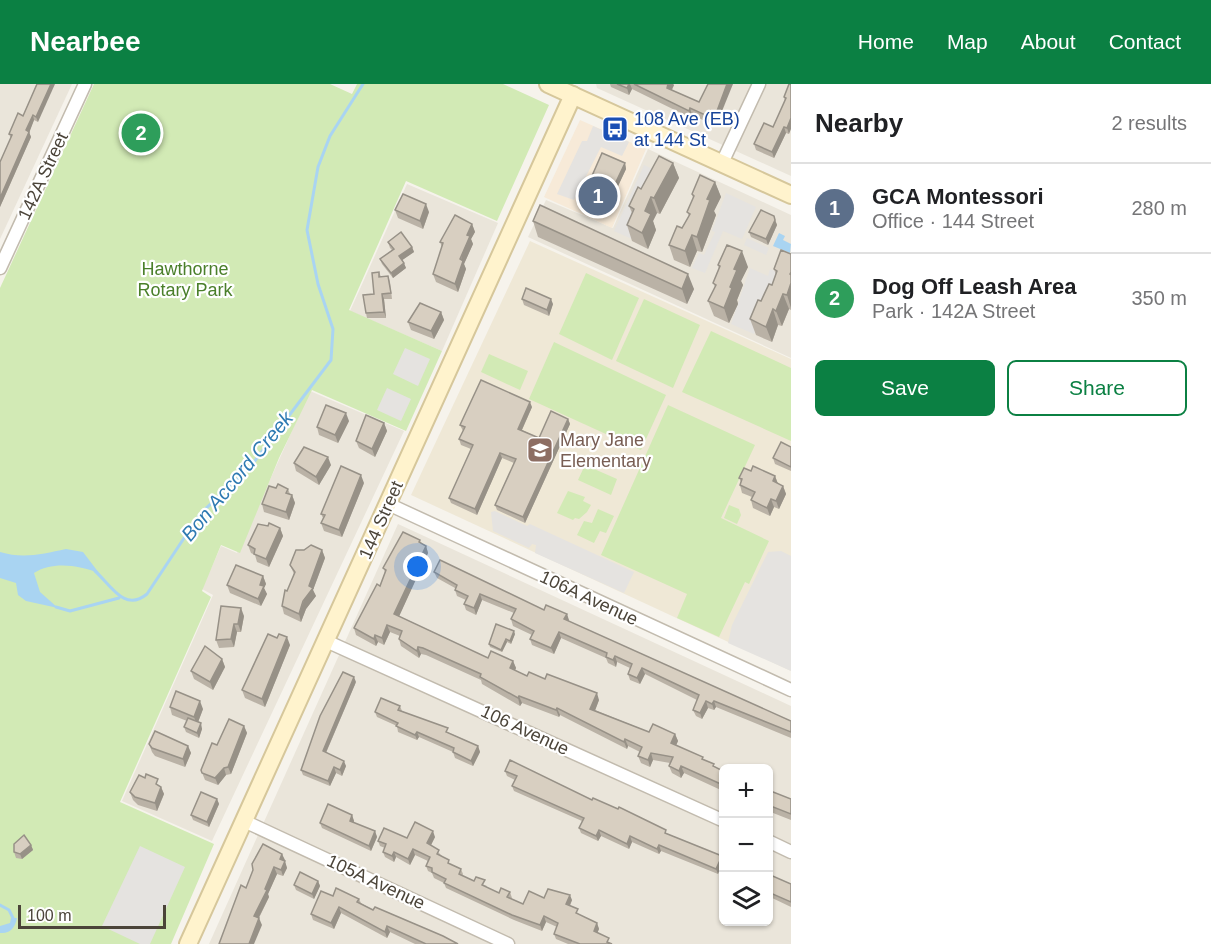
<!DOCTYPE html>
<html lang="en">
<head>
<meta charset="utf-8">
<style>
	body { margin:0; font-family:Helvetica,sans-serif; background:#f2f2f2; color:#202124 }
	.controls { position:absolute; right:18px; bottom:18px; display:grid; overflow:hidden; border-radius:9px; box-shadow:0 2px 4px #0004 }
	.controls button { width:54px; height:54px; display:grid; place-items:center; padding:0; border:0; border-bottom:2px solid #e0e0e0; background:#fff; color:#202124; font:30px sans-serif }
	.scale { position:absolute; left:18px; bottom:15px; width:148px; box-sizing:border-box; padding-left:6px; border:3px solid #4b4439; border-top:0; font-size:16px; line-height:21px; white-space:nowrap; color:#4b4439; -webkit-text-stroke:4px #fff; paint-order:stroke }
	.you { position:absolute; left:418px; top:483px; width:21px; height:21px; margin:-15px; border:4px solid #fff; border-radius:50%; background:#1a73e8; box-shadow:0 0 0 9px #1a73e833 }
	.badge { display:grid; place-items:center; width:39px; height:39px; border-radius:50%; background:#0b8043; color:#fff; font-size:20px; font-weight:700 }
	.pin { position:absolute; translate:-50% -50%; border:3px solid #fff; box-shadow:0 2px 6px #0006 }
	.list { margin:0; padding:0; list-style:none }
	h2 { display:flex; justify-content:space-between; align-items:center; height:78px; margin:0; padding:0 24px; font-size:26px }
	h2 small { font-size:20px; font-weight:400; color:#757577 }
	.list li { display:grid; grid-template-columns:39px 1fr auto; gap:18px; align-items:center; box-sizing:border-box; height:90px; padding:0 24px; border-top:2px solid #e0e0e0 }
	.list b { display:block; font-size:22px; white-space:nowrap }
	.list p { margin:0; font-size:20px; white-space:nowrap; color:#757577 }
	.list em { font-size:20px; font-style:normal; color:#757577 }
	.actions { display:flex; gap:12px; padding:18px 24px }
	.actions a { flex:1; padding:14px 0; border:2px solid #0b8043; border-radius:9px; text-align:center; font-size:21px; color:#0b8043 }
	.actions .main { background:#0b8043; color:#fff }
	.icon { flex:none; width:33px; height:33px; fill:none; stroke:currentColor; stroke-width:2; stroke-linecap:round; stroke-linejoin:round }
	.map { position:relative; flex:none; width:791px; height:860px; overflow:hidden }
	header { display:flex; align-items:center; gap:36px; box-sizing:border-box; height:84px; padding:0 30px; background:#0b8043; color:#fff }
	header strong { font-size:28px }
	nav { display:flex; gap:33px; margin-inline-start:auto; font-size:21px }
	main { display:flex }
	aside { flex:1; background:#fff }
	.map>svg:first-child { display:block }
	.residential { fill:#eae5da; fill-rule:evenodd }
	.commercial { fill:#f7ead8 }
	.education { fill:#efe8d6 }
	.green { fill:#d2eab5 }
	.parking { fill:#e5e3e0 }
	.water { fill:#a9d4f2 }
	.lines { fill:none; stroke-linecap:round; stroke-linejoin:round }
	.stream { stroke:#a9d4f2; stroke-width:3 }
	.minor-casing { stroke:#c2bbae; stroke-width:15 }
	.secondary-casing { stroke:#d6c79b; stroke-width:20 }
	.minor { stroke:#fff; stroke-width:12 }
	.secondary { stroke:#fff3cd; stroke-width:16 }
	.wall { fill:#bab2a6 }
	.shaded-wall { fill:#979187 }
	.building { fill:#d8cfc1; stroke:#979187; stroke-width:1.5 }
	.labels { text-anchor:middle; dominant-baseline:central; stroke-width:4.5; stroke-linejoin:round; paint-order:stroke }
	.transit-label { font-size:18px; fill:#164399; stroke:#fff; text-anchor:start }
	.street-label { font-size:18px; fill:#4b4439; stroke:#fff }
	.park-label { font-size:18px; fill:#4a7f2a; stroke:#fff }
	.education-label { font-size:18px; fill:#785e54; stroke:#fff; text-anchor:start }
	.water-label { font-size:20px; font-style:italic; fill:#2e7ab2; stroke:#fff }
</style>
</head>
<body>
<header>
<strong>Nearbee</strong>
<nav><a>Home</a><a>Map</a><a>About</a><a>Contact</a></nav>
</header>
<main>
<div class="map">
<svg width="791" height="860" viewBox="0 0 791 860">
	<rect width="100%" height="100%" fill="#f6f3ec"/>
	<!-- residential -->
	<g class="residential">
		<polygon points="0,0 72,0 0,155"/>
		<polygon points="596,0 791,0 791,92 597,4"/>
		<polygon points="648,65 791,131 791,274 528,153 546,116 613,144"/>
		<polygon points="407,100 498,139 442,267 350,227"/>
		<polygon points="310,307 404,347 212,757 122,717 213,511 202,505 221,462 237,469"/>
		<path d="M398,440L791,622V860H209ZM724,684H768V838H724Z"/>
	</g>
	<!-- commercial -->
	<polygon class="commercial" points="580,36 646,65 612,144 544,113"/>
	<!-- education -->
	<polygon class="education" points="530,157 791,275 791,587 411,411"/>
	<!-- green -->
	<g class="green">
		<polygon points="94,0 330,0 352,10 357,0 503,0 549,21 497,137 406,97 349,226 442,267 406,347 312,306 279,374 240,469 221,461 202,507 211,513 120,718 214,760 171,860 0,860 0,204"/>
		<polygon points="586,189 639,214 612,276 559,250"/>
		<polygon points="644,215 700,241 673,304 616,277"/>
		<polygon points="711,247 791,284 791,357 682,308"/>
		<polygon points="554,258 666,311 641,366 529,315"/>
		<polygon points="489,270 528,287 520,306 481,288"/>
		<polygon points="668,321 755,361 721,434 769,457 749,500 745,498 719,553 677,534 687,510 601,471"/>
		<polygon points="585,381 617,395 611,411 578,396"/>
		<polygon points="568,407 585,413 583,417 591,421 587,428 579,435 575,434 573,436 557,429"/>
		<polygon points="729,421 739,425 741,431 737,440 724,434"/>
		<polygon points="598,425 614,432 606,449 600,447 594,459 577,451 584,437 592,439"/>
	</g>
	<!-- parking -->
	<g class="parking">
		<polygon points="593,42 629,58 622,72 601,63 574,116 557,110 582,57 587,57"/>
		<polygon points="644,81 661,89 632,155 614,147"/>
		<polygon points="726,109 756,123 742,155 723,147 705,189 692,184 699,169 704,171 715,148 712,147"/>
		<polygon points="747,154 769,164 766,171 744,161"/>
		<polygon points="750,184 768,192 770,185 782,190 754,250 731,240"/>
		<polygon points="405,264 430,275 418,302 393,290"/>
		<polygon points="387,304 411,315 401,337 377,326"/>
		<polygon points="495,427 527,442 530,440 634,488 624,509 535,469 536,461 532,460 529,464 493,447 491,428"/>
		<polygon points="781,467 791,472 791,587 728,559 732,541 768,468"/>
		<polygon points="140,762 185,783 150,860 140,860 102,842"/>
	</g>
	<!-- water -->
	<g class="water">
		<polygon points="779,149 785,152 783,156 791,160 790,169 773,162"/>
		<path d="M66,465L83,468L99,489C79,481 52,477 34,489L40,508L58,524L26,517L18,511L16,499L0,494V468C23,475 43,470 66,465Z"/>
		<path d="M11,834H17C15,844 10,850 0,849V842L10,839Z"/>
	</g>
	<g class="lines">
		<!-- stream -->
		<g class="stream">
			<path d="M95,487C110,500 124,529 147,510L200,430L251,382L331,276L333,245L318,200L307,146L318,83L330,52L363,0"/>
			<polyline points="56,523 70,527 119,514"/>
			<polyline points="0,821 9,826 14,836"/>
		</g>
		<defs>
			<g id="minor">
				<polyline points="722,79 759,0"/>
				<polyline points="0,184 85,0"/>
				<polyline points="388,420 791,606"/>
				<polyline points="326,557 724,737"/>
				<polyline points="244,737 508,860"/>
				<polyline points="768,757 791,768"/>
			</g>
			<g id="secondary">
				<polyline points="548,0 791,111"/>
				<polyline points="188,860 573,11"/>
			</g>
		</defs>
		<!-- minor casing -->
		<use href="#minor" class="minor-casing"/>
		<!-- secondary casing -->
		<use href="#secondary" class="secondary-casing"/>
		<!-- minor -->
		<use href="#minor" class="minor"/>
		<!-- secondary -->
		<use href="#secondary" class="secondary"/>
	</g>
	<!-- wall -->
	<g class="wall">
		<polygon points="37,0 38,38 34,36 29,48 31,53 0,123 0,78 11,55 9,50 23,32"/>
		<polygon points="610,0 673,0 674,1 672,6 699,18 708,0 716,42 692,31 691,34 632,5 629,11 611,3"/>
		<polygon points="789,0 789,50 786,49 774,74 756,66 754,60 773,43 785,17 784,13"/>
		<polygon points="625,79 626,85 604,132 583,122 581,117"/>
		<polygon points="673,79 679,94 660,130 657,129 653,137 656,146 648,165 632,157 627,141 632,129 629,122 641,105"/>
		<polygon points="715,98 721,113 714,127 716,131 702,168 697,167 690,183 674,176 669,161 682,144 689,132 687,128 693,114 692,110"/>
		<polygon points="395,126 429,128 423,145 398,134"/>
		<polygon points="774,132 777,141 768,161 751,153 749,148"/>
		<polygon points="533,137 694,205 687,220 538,153"/>
		<polygon points="472,140 475,148 471,155 473,160 464,180 466,185 458,208 436,198 433,190 442,163 440,158"/>
		<polygon points="388,158 412,163 414,168 402,176 406,184 393,194 382,180 380,175 392,166 390,164"/>
		<polygon points="791,170 791,226 789,225 782,242 778,241 772,258 756,251 750,235 772,201 776,191 774,185"/>
		<polygon points="718,181 748,183 741,197 743,201 737,216 738,220 729,239 714,232 708,217 715,203 713,199 719,185"/>
		<polygon points="379,188 381,193 388,192 390,198 392,215 384,215 386,234 367,234 366,229 374,210"/>
		<polygon points="522,215 553,220 549,232 524,221"/>
		<polygon points="441,228 444,236 434,255 411,246 408,238"/>
		<polygon points="532,323 522,346 539,354 568,335 570,340 525,439 497,426 495,421 514,379 502,374 477,431 451,419 449,414 471,365 461,361 459,355 463,347 460,341"/>
		<polygon points="349,337 338,359 319,351 317,343"/>
		<polygon points="384,339 387,347 375,373 359,364 356,357"/>
		<polygon points="791,363 791,387 775,380 773,374"/>
		<polygon points="294,379 331,381 319,401 296,387"/>
		<polygon points="751,387 775,392 778,400 783,402 786,410 779,425 774,423 770,432 753,424 751,416 752,413 742,409 740,401 741,398 739,394"/>
		<polygon points="364,399 342,453 324,447 321,439 323,434 321,430"/>
		<polygon points="276,404 288,405 290,410 292,411 295,419 289,436 264,428 262,420"/>
		<polygon points="268,442 280,444 283,452 269,483 257,478 255,471 251,469 248,461"/>
		<polygon points="420,456 421,460 426,462 428,469 399,532 488,574 513,577 516,584 515,586 527,592 599,616 595,626 649,648 675,650 678,657 676,661 715,683 723,687 723,707 684,689 681,694 672,689 669,682 670,679 653,676 650,683 641,679 638,672 640,668 628,662 627,665 560,631 559,633 522,619 520,622 482,600 481,596 426,571 421,570 419,574 401,562 399,555 400,552 390,548 384,561 378,558 376,562 356,551 354,544 380,502 385,488 383,484"/>
		<polygon points="322,466 325,474 313,506 316,512 306,525 301,538 284,530 282,522 294,490 290,481"/>
		<polygon points="434,488 544,526 567,530 568,537 791,637 791,654 716,623 714,626 708,624 702,635 696,632 693,626 697,616 645,590 640,600 630,596 628,590 630,584 617,578 616,583 608,579 606,574 561,554 554,570 532,561 530,555 532,551 513,542 511,535 514,529 482,516 476,531 466,526 464,520 466,516 457,512 455,506 455,504 437,494"/>
		<polygon points="263,492 266,500 264,504 267,510 261,522 230,509 227,501"/>
		<polygon points="244,532 241,548 237,548 234,563 219,564 216,556"/>
		<polygon points="515,550 511,560 507,558 502,568 490,563 489,560"/>
		<polygon points="277,554 290,561 265,623 245,614 242,606"/>
		<polygon points="222,575 225,583 213,606 194,595 191,587"/>
		<polygon points="356,598 326,669 346,682 342,692 336,689 330,702 303,691 301,686"/>
		<polygon points="400,622 402,627 478,662 480,668 473,682 455,674 453,668 419,653 417,656 398,648 397,642 377,633 375,628"/>
		<polygon points="170,623 203,625 198,638 202,645 199,654 186,648 184,643 187,637 172,631"/>
		<polygon points="244,642 247,649 231,690 226,691 218,701 205,696 201,686 217,661"/>
		<polygon points="149,660 188,662 191,669 185,683 155,672 152,668"/>
		<polygon points="505,687 592,716 667,750 722,772 718,790 661,767 659,770 632,758 629,765 601,752 598,757 581,749 579,744 582,737 514,707 512,702 515,696 507,692"/>
		<polygon points="160,702 161,703 164,710 157,727 138,721 133,716 130,708"/>
		<polygon points="768,706 791,715 791,736 768,727"/>
		<polygon points="217,715 219,720 209,743 193,736 191,731"/>
		<polygon points="352,731 354,737 353,739 375,747 377,753 371,767 322,744 320,739"/>
		<polygon points="435,753 431,761 451,781 461,785 463,790 462,792 487,802 486,803 499,809 510,808 512,814 511,815 523,820 544,814 572,816 570,822 580,831 597,839 599,845 597,849 611,860 568,860 556,855 554,850 557,843 546,838 542,847 514,836 446,804 444,799 434,794 432,789 428,787 426,782 428,777 415,771 410,781 396,773 394,778 385,773 383,768 385,764 380,762 378,757 407,754"/>
		<polygon points="31,761 33,766 22,775 16,774 14,768"/>
		<polygon points="282,770 287,784 283,792 277,790 268,810 269,813 259,834 262,841 246,804"/>
		<polygon points="768,790 791,800 791,823 768,812"/>
		<polygon points="318,797 320,802 314,815 296,806 294,801"/>
		<polygon points="359,815 361,819 373,826 458,860 415,860 390,848 387,854 341,829 334,845 313,836 311,830"/>
	</g>
	<!-- shaded-wall -->
	<g class="shaded-wall">
		<polygon points="51,0 55,0 38,38 36,33"/>
		<polygon points="629,0 630,0 632,5 629,11 627,4"/>
		<polygon points="668,0 673,0 674,1 669,11 667,4"/>
		<polygon points="727,0 733,0 716,42 714,35"/>
		<polygon points="690,24 692,31 691,34 689,27"/>
		<polygon points="33,31 34,36 28,52 26,46"/>
		<polygon points="791,34 791,45 789,50 787,44"/>
		<polygon points="784,43 786,49 774,74 772,68"/>
		<polygon points="29,48 31,53 0,123 0,114"/>
		<polygon points="625,79 626,85 604,132 602,127"/>
		<polygon points="673,79 679,94 660,130 654,114"/>
		<polygon points="715,98 721,113 714,127 716,131 702,168 697,153 707,115"/>
		<polygon points="651,113 657,129 653,137 656,146 648,165 642,149 645,127"/>
		<polygon points="426,120 429,128 423,145 420,137"/>
		<polygon points="775,136 777,141 768,161 766,155"/>
		<polygon points="472,140 475,148 471,155 473,160 464,180 466,185 458,208 455,200 467,151"/>
		<polygon points="692,151 697,167 690,183 685,167"/>
		<polygon points="412,163 414,168 401,177 399,172"/>
		<polygon points="742,167 748,183 741,197 743,201 737,216 738,220 729,239 724,224 734,185"/>
		<polygon points="404,179 406,184 393,194 391,189"/>
		<polygon points="688,190 694,205 687,220 682,205"/>
		<polygon points="791,199 791,224 787,211"/>
		<polygon points="382,210 384,215 386,234 384,228"/>
		<polygon points="783,210 789,225 782,242 776,227"/>
		<polygon points="551,215 553,220 549,232 547,226"/>
		<polygon points="773,225 778,241 772,258 766,243"/>
		<polygon points="441,228 444,236 434,255 431,247"/>
		<polygon points="530,318 532,323 520,350 518,345"/>
		<polygon points="346,329 349,337 338,359 335,351"/>
		<polygon points="568,335 570,340 525,439 523,433"/>
		<polygon points="384,339 387,347 375,373 372,365"/>
		<polygon points="500,369 502,374 477,431 475,425"/>
		<polygon points="328,373 331,381 319,401 316,393"/>
		<polygon points="361,391 364,399 342,453 339,446"/>
		<polygon points="775,392 778,400 773,397"/>
		<polygon points="783,402 786,410 779,425 776,417"/>
		<polygon points="292,411 295,419 289,436 286,428"/>
		<polygon points="771,415 774,423 770,432 767,424"/>
		<polygon points="280,444 283,452 269,483 266,475"/>
		<polygon points="426,462 428,469 397,537 394,530"/>
		<polygon points="322,466 325,474 313,506 316,512 306,525 301,538 299,530"/>
		<polygon points="263,492 266,500 264,504 267,510 261,522 258,515 260,501"/>
		<polygon points="480,510 482,516 476,531 474,524"/>
		<polygon points="241,524 244,532 241,548 238,540"/>
		<polygon points="567,530 569,536 566,542 564,535"/>
		<polygon points="234,540 237,548 234,563 231,555"/>
		<polygon points="387,541 390,548 384,561 382,554"/>
		<polygon points="514,547 515,550 511,560 510,557"/>
		<polygon points="559,548 561,554 554,570 551,564"/>
		<polygon points="375,551 378,558 376,562 374,555"/>
		<polygon points="287,553 290,561 265,623 262,615"/>
		<polygon points="506,555 507,558 502,568 501,566"/>
		<polygon points="418,563 421,570 419,574 417,567"/>
		<polygon points="615,572 617,578 616,583 613,576"/>
		<polygon points="222,575 225,583 213,606 210,598"/>
		<polygon points="513,577 516,584 513,591 510,584"/>
		<polygon points="642,584 645,590 640,600 637,594"/>
		<polygon points="354,593 356,598 324,673 323,667"/>
		<polygon points="597,609 599,616 593,632 590,625"/>
		<polygon points="519,612 522,619 520,622 518,614"/>
		<polygon points="200,617 203,625 197,641 194,633"/>
		<polygon points="706,617 708,624 702,635 700,629"/>
		<polygon points="714,617 716,623 714,626 712,620"/>
		<polygon points="557,624 560,631 559,633 556,626"/>
		<polygon points="201,639 202,645 199,654 197,649"/>
		<polygon points="244,642 247,649 231,690 228,683"/>
		<polygon points="417,648 419,653 417,656 415,651"/>
		<polygon points="675,650 678,657 674,666 671,659"/>
		<polygon points="625,655 628,662 627,665 624,658"/>
		<polygon points="188,662 191,669 185,683 183,675"/>
		<polygon points="478,662 480,668 473,682 471,677"/>
		<polygon points="651,669 653,676 650,683 648,676"/>
		<polygon points="344,677 346,682 342,692 340,686"/>
		<polygon points="681,682 684,689 681,694 679,687"/>
		<polygon points="334,683 336,689 330,702 328,697"/>
		<polygon points="224,684 226,691 218,701 215,694"/>
		<polygon points="161,703 164,710 157,727 155,719"/>
		<polygon points="217,715 219,720 209,743 207,738"/>
		<polygon points="352,731 354,737 352,743 350,737"/>
		<polygon points="599,746 601,752 598,757 596,752"/>
		<polygon points="375,747 377,753 371,767 369,762"/>
		<polygon points="433,747 435,753 429,765 427,759"/>
		<polygon points="630,752 632,758 629,765 627,760"/>
		<polygon points="31,761 33,766 22,775 20,770"/>
		<polygon points="659,761 661,767 659,770 657,765"/>
		<polygon points="413,765 415,771 410,781 408,775"/>
		<polygon points="394,768 396,773 394,778 392,772"/>
		<polygon points="282,770 285,776 283,782 280,775"/>
		<polygon points="722,772 723,778 718,790 716,785"/>
		<polygon points="285,777 287,784 283,792 281,786"/>
		<polygon points="274,783 277,790 268,810 269,813 256,839 254,832"/>
		<polygon points="318,797 320,802 314,815 312,810"/>
		<polygon points="570,811 572,816 568,825 566,820"/>
		<polygon points="339,823 341,829 334,845 331,839"/>
		<polygon points="544,832 546,838 542,847 540,841"/>
		<polygon points="259,834 262,841 254,860 249,860"/>
		<polygon points="597,839 599,845 596,852 594,847"/>
		<polygon points="387,842 390,848 387,854 385,848"/>
	</g>
	<!-- building -->
	<g class="building">
		<polygon points="37,0 51,0 36,33 33,31 26,46 29,48 0,114 0,78 12,51 9,50 18,29 23,32"/>
		<polygon points="617,0 629,0 627,4"/>
		<polygon points="634,0 668,0 667,4 699,18 708,0 727,0 714,35 690,24 689,27"/>
		<polygon points="789,0 791,0 791,34 787,44 784,43 772,68 754,60 764,39 773,43 786,14 784,13"/>
		<polygon points="602,69 625,79 602,127 581,117"/>
		<polygon points="659,72 673,79 654,114 651,113 645,127 651,130 642,149 627,141 634,125 629,122 638,103 641,105"/>
		<polygon points="700,91 715,98 707,115 710,116 697,153 692,151 685,167 669,161 677,142 682,144 690,130 687,128 694,112 692,110"/>
		<polygon points="403,110 426,120 420,137 395,126"/>
		<polygon points="540,121 688,190 682,205 533,137"/>
		<polygon points="761,126 774,132 775,136 766,155 749,148"/>
		<polygon points="455,131 472,140 467,151 470,152 460,175 463,177 455,200 433,190 443,159 440,158"/>
		<polygon points="401,148 412,163 399,172 404,179 391,189 380,175 394,165 388,158"/>
		<polygon points="727,161 742,167 734,185 737,186 730,203 732,204 724,224 708,217 716,201 713,199 720,182 718,181"/>
		<polygon points="781,166 791,170 791,188 790,190 791,191 791,199 787,211 783,210 776,227 773,225 766,243 750,235 758,216 761,217 769,200 772,201 777,187 774,185"/>
		<polygon points="379,188 379,193 388,192 391,209 382,210 384,228 366,229 363,211 374,210 372,189"/>
		<polygon points="526,204 551,215 547,226 522,215"/>
		<polygon points="420,219 441,228 431,247 408,238"/>
		<polygon points="481,296 530,318 518,345 539,354 551,327 568,335 523,433 495,421 516,375 500,369 475,425 449,414 473,361 459,355 465,343 460,341"/>
		<polygon points="326,321 346,329 335,351 317,343"/>
		<polygon points="366,331 384,339 372,365 356,357"/>
		<polygon points="781,358 791,363 791,383 773,374"/>
		<polygon points="304,363 328,373 316,393 294,379"/>
		<polygon points="341,382 361,391 339,446 321,439 325,431 321,430"/>
		<polygon points="753,382 775,392 773,397 783,402 776,417 771,415 767,424 751,416 755,408 740,401 742,395 739,394 744,384 751,387"/>
		<polygon points="278,400 288,405 286,409 292,411 286,428 262,420 269,402 276,404"/>
		<polygon points="269,439 280,444 266,475 254,470 255,465 248,461 258,440 268,442"/>
		<polygon points="403,448 420,456 419,458 426,462 394,530 488,574 491,567 513,577 510,584 527,592 529,588 545,595 547,590 597,609 590,625 649,648 653,640 675,650 671,659 703,673 702,675 714,680 713,682 723,687 723,701 681,682 679,687 669,682 673,673 651,669 648,676 638,672 642,663 625,655 624,658 557,624 556,626 519,612 518,614 480,593 481,590 423,564 418,563 417,567 399,555 402,547 387,541 382,554 375,551 374,555 354,544 377,500 380,502 386,486 383,484"/>
		<polygon points="311,461 322,466 309,502 313,504 303,517 299,530 282,522 285,506 287,507 295,488 290,481 296,466 304,466"/>
		<polygon points="440,476 544,526 546,521 567,530 564,535 791,637 791,648 714,617 712,620 706,617 700,629 693,626 699,611 642,584 637,594 628,590 632,580 615,572 613,576 606,573 607,569 559,548 551,564 530,555 534,547 511,535 516,525 480,510 474,524 464,520 468,512 455,506 457,501 434,488"/>
		<polygon points="236,481 263,492 260,501 264,502 258,515 227,501"/>
		<polygon points="221,522 241,524 238,540 234,540 231,555 216,556"/>
		<polygon points="496,540 514,547 510,557 506,555 501,566 489,560"/>
		<polygon points="268,550 277,554 279,550 287,553 262,615 242,606"/>
		<polygon points="205,562 222,575 210,598 191,587"/>
		<polygon points="343,588 354,593 323,667 344,677 340,686 334,683 328,697 301,686 320,632"/>
		<polygon points="176,607 200,617 194,633 170,623"/>
		<polygon points="381,614 400,622 398,626 448,644 446,648 478,662 471,677 453,668 454,664 417,648 415,651 396,642 398,639 375,628"/>
		<polygon points="188,634 201,639 197,649 184,643"/>
		<polygon points="229,635 244,642 228,683 224,684 215,694 202,689 201,686 212,659 217,661"/>
		<polygon points="155,647 188,662 183,675 152,664 149,660"/>
		<polygon points="510,676 592,716 593,714 618,725 619,723 666,746 665,749 722,772 716,785 659,761 657,765 630,752 627,760 599,746 596,752 579,744 584,734 512,702 517,692 505,687"/>
		<polygon points="146,690 158,695 156,700 161,703 155,719 135,713 130,708 139,691 145,694"/>
		<polygon points="768,706 791,715 791,730 768,721"/>
		<polygon points="201,708 217,715 207,738 191,731"/>
		<polygon points="328,720 352,731 350,737 375,747 369,762 320,739"/>
		<polygon points="415,738 433,747 427,759 439,766 437,770 449,776 448,779 461,785 459,790 474,797 476,793 485,796 482,801 499,809 501,804 510,808 507,813 523,820 529,807 544,814 548,805 570,811 566,820 578,825 576,829 597,839 594,847 609,854 607,858 612,860 580,860 554,850 558,839 544,832 540,841 512,831 444,799 446,795 432,788 432,784 426,782 430,773 413,765 408,775 394,768 392,772 383,768 386,760 378,757 384,744 407,754"/>
		<polygon points="24,751 31,761 20,770 14,768 14,760"/>
		<polygon points="263,760 282,770 280,775 285,777 281,786 274,783 265,805 267,806 254,832 259,834 249,860 219,860 241,801 246,804 253,786 252,780"/>
		<polygon points="300,788 318,797 312,810 294,801"/>
		<polygon points="768,790 791,800 791,818 768,808"/>
		<polygon points="336,804 359,815 357,818 373,826 375,823 443,852 458,860 426,860 387,842 385,848 339,823 331,839 311,830 321,807 333,812"/>
	</g>
	<!-- icons -->
	<defs>
		<symbol id="bus-square" viewBox="-11 -11 22 22"><rect x="-9" y="-9" width="18" height="18" rx="4" fill="#1a4fb4" stroke="#fff"/><path d="M-5-6H5V4H4V6H2V4H-2V6H-4V4H-5ZM-3.5-4V0h7V-4ZM-3.5 1.2v1.5H-2V1.2ZM2 1.2v1.5H3.5V1.2Z" fill="#fff"/></symbol>
		<symbol id="school-square" viewBox="-11 -11 22 22"><rect x="-9" y="-9" width="18" height="18" rx="4" fill="#8d6e63" stroke="#fff"/><path d="M0-5L7-2L0 1L-7-2ZM-4 1L0 2.5L4 1V4Q0 6-4 4Z" fill="#fff"/></symbol>
	</defs>
	<g fill-rule="evenodd">
		<use href="#bus-square" x="600" y="30" width="30" height="30"/>
		<use href="#school-square" x="525" y="351" width="30" height="30"/>
	</g>
	<g class="labels">
		<!-- transit labels -->
		<g class="transit-label">
			<text x="634" y="35">108 Ave (EB)<tspan x="634" dy="21">at 144 St</tspan></text>
		</g>
		<!-- street labels -->
		<g class="street-label">
			<text transform="translate(43 92) rotate(-65)">142A Street</text>
			<text transform="translate(381 436) rotate(-66)">144 Street</text>
			<text transform="translate(589 514) rotate(25)">106A Avenue</text>
			<text transform="translate(525 646) rotate(25)">106 Avenue</text>
			<text transform="translate(376 798) rotate(25)">105A Avenue</text>
		</g>
		<!-- park labels -->
		<g class="park-label">
			<text x="185" y="185">Hawthorne<tspan x="185" dy="21">Rotary Park</tspan></text>
		</g>
		<!-- education labels -->
		<g class="education-label">
			<text x="560" y="356">Mary Jane<tspan x="560" dy="21">Elementary</tspan></text>
		</g>
		<!-- water labels -->
		<g class="water-label">
			<text transform="translate(237 392) rotate(-50)">Bon Accord Creek</text>
		</g>
	</g>
</svg>
<div class="controls">
<button>+</button>
<button>−</button>
<button><svg class="icon" aria-label="layers" viewBox="0 0 24 24"><path d="M12 4l9 5-9 5-9-5zM3 14l9 5 9-5"/></svg></button>
</div>
<div class="scale">100 m</div>
<div class="you"></div>
<div class="pin badge" style="left:598px;top:112px;background:#5c6f8a">1</div>
<div class="pin badge" style="left:141px;top:49px;background:#2e9e5b">2</div>
</div>
<aside>
<h2>Nearby<small>2 results</small></h2>
<ul class="list">
<li><span class="badge" style="background:#5c6f8a">1</span><div><b>GCA Montessori</b><p>Office · 144 Street</p></div><em>280 m</em></li>
<li><span class="badge" style="background:#2e9e5b">2</span><div><b>Dog Off Leash Area</b><p>Park · 142A Street</p></div><em>350 m</em></li>
</ul>
<div class="actions"><a class="main">Save</a><a>Share</a></div>
</aside>
</main>
</body>
</html>
